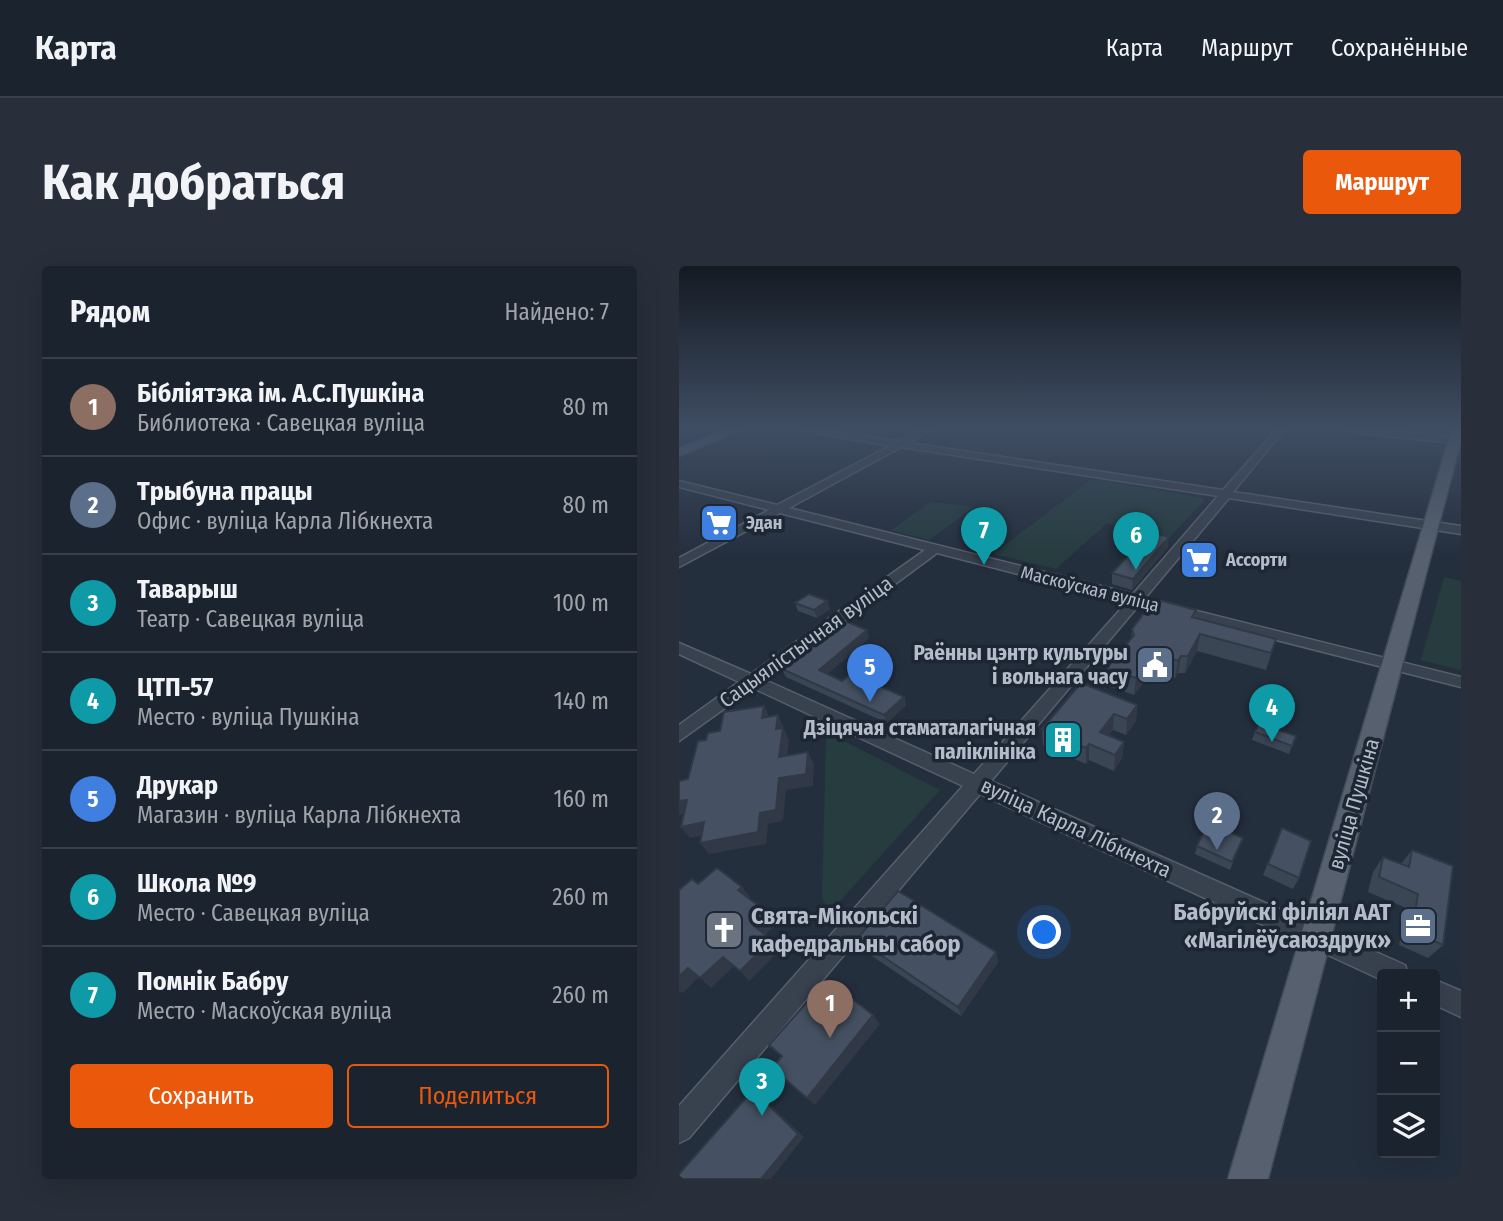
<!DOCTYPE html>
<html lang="ru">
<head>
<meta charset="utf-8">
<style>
	body { margin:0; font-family:"Fira Sans Condensed",sans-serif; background:#282f3a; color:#f1f3f6 }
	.controls { position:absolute; right:21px; bottom:21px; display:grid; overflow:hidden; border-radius:7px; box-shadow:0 7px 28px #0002 }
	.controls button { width:63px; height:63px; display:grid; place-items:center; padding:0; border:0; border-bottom:2px solid #39404a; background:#1b232e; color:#f1f3f6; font:35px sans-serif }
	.you { position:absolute; left:366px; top:667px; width:24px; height:24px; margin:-18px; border:5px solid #fff; border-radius:50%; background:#1a73e8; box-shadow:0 0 0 10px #1a73e833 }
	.badge { display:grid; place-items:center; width:46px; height:46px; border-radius:50%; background:#ea580c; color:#fff; font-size:23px; font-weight:700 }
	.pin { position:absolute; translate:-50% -58px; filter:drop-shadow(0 2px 4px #0008) }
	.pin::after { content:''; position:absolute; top:37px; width:24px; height:21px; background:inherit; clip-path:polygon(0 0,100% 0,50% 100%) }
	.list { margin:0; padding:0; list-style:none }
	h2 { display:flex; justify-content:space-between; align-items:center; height:91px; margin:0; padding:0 28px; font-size:30px }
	h2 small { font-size:23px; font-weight:400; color:#a0a4aa }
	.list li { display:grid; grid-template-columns:46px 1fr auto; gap:21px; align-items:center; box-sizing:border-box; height:98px; padding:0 28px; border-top:2px solid #39404a }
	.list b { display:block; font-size:26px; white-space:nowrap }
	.list p { margin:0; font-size:23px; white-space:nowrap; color:#a0a4aa }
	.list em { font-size:23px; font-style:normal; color:#a0a4aa }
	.actions { display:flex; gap:14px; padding:21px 28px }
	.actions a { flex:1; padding:16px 0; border:2px solid #ea580c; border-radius:7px; text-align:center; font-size:24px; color:#ea580c }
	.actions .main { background:#ea580c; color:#fff }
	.icon { flex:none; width:38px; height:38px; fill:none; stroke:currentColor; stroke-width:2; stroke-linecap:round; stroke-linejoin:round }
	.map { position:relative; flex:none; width:782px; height:913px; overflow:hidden; border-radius:7px }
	header { display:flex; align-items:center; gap:42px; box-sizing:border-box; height:98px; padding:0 35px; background:#1b232e; border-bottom:2px solid #39404a }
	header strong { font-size:33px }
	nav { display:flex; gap:38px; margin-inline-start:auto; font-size:24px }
	.intro { display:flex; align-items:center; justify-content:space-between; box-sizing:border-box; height:168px; padding:0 42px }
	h1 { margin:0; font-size:49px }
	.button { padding:18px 32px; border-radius:7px; background:#ea580c; color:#fff; font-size:24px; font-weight:700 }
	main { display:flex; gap:42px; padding:0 42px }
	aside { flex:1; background:#1b232e; border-radius:7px; box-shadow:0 7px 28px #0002 }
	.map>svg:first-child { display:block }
	.green { fill:#263c3f }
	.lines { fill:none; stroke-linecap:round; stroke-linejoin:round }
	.minor-casing { stroke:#565f6c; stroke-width:3 }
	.major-casing { stroke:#414a57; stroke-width:3 }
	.minor { fill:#38414e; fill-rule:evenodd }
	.major { fill:#56606e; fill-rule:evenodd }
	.wall { fill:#3b4654 }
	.shaded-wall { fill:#303945 }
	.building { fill:#455162; stroke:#303945; stroke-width:2 }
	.labels { text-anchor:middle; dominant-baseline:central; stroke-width:7; stroke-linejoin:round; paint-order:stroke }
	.far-poi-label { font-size:18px; font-weight:bold; fill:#b4bcc9; stroke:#1d2633; text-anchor:start }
	.far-street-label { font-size:18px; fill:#b4bcc9; stroke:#1d2633 }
	.street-label { font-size:21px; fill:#b4bcc9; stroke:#1d2633 }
	.poi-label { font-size:21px; font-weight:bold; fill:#b4bcc9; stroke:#1d2633; text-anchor:end }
	.near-poi-label { font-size:24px; font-weight:bold; fill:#b4bcc9; stroke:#1d2633; text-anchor:end }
</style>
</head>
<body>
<header>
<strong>Карта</strong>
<nav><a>Карта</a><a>Маршрут</a><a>Сохранённые</a></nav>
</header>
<div class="intro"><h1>Как добраться</h1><a class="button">Маршрут</a></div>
<main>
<aside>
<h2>Рядом<small>Найдено: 7</small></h2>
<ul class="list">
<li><span class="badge" style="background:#8d6e63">1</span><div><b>Бібліятэка ім. А.С.Пушкіна</b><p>Библиотека · Савецкая вуліца</p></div><em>80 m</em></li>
<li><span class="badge" style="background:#5c6f8a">2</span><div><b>Трыбуна працы</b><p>Офис · вуліца Карла Лібкнехта</p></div><em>80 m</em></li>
<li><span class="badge" style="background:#0f9aa8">3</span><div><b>Таварыш</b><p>Театр · Савецкая вуліца</p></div><em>100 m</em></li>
<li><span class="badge" style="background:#0f9aa8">4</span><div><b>ЦТП-57</b><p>Место · вуліца Пушкіна</p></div><em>140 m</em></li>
<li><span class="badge" style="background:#3f7fe0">5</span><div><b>Друкар</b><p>Магазин · вуліца Карла Лібкнехта</p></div><em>160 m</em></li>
<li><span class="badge" style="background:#0f9aa8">6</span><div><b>Школа №9</b><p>Место · Савецкая вуліца</p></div><em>260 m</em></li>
<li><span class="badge" style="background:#0f9aa8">7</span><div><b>Помнік Бабру</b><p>Место · Маскоўская вуліца</p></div><em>260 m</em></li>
</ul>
<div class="actions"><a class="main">Сохранить</a><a>Поделиться</a></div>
</aside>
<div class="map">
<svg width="782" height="913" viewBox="0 0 782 913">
	<rect width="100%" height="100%" fill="#242f3e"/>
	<!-- green -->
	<g class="green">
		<polygon points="413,213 524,232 525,235 487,275 428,257 377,303 314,288"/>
		<polygon points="252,236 295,241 250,274 212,264"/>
		<polygon points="765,311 782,315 782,404 742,394"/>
		<polygon points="147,466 261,524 152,645 143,633"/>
	</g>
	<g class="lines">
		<defs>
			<g id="minor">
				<path d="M115,163H135L219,175L243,163H253L230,177L544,224L598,163H606L554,226L782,260V268L550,232L466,332L782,411V421L460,339L312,515L726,699L729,708H703V714L301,528L10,872L0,877V840L284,520L74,422L0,475V459L60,416L0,388V377L72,408L246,284L101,247L0,301V292L90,244L0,221V215L98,239L211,180ZM222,181L539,230L454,328L110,242ZM258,287L448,336L295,508L86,414Z"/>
				<polygon points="663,163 691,163 777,171 782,174 777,177 668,166"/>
				<polygon points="756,714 782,725 782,751 756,739"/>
			</g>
			<g id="major">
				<polygon points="49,163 64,163 0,190 0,182"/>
				<polygon points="773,163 782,163 782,174 589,913 549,913"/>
			</g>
		</defs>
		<!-- minor casing -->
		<use href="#minor" class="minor-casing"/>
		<!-- major casing -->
		<use href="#major" class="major-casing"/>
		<!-- minor -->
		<use href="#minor" class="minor"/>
		<!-- major -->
		<use href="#major" class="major"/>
	</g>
	<!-- wall -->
	<g class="wall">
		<polygon points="449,271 489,281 453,324 433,318 433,307 456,283 448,281"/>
		<polygon points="148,335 151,343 138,352 119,345 116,337"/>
		<polygon points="517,344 516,352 597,373 587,404 518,385 506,407 499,407 496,412 474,404 455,429 427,419 428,402 452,374 453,363"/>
		<polygon points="190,372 148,408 163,415 225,431 227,439 208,457 107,411 103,403"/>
		<polygon points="458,439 457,455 447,469 434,464 429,470 445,476 443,492 435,505 410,494 407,498 364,479 363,463"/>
		<polygon points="576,466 617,470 610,488 573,474"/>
		<polygon points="603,562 620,612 614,623 584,609"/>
		<polygon points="564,572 551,604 516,588 518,580"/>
		<polygon points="733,584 764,679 749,692 720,679 727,642 689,626 694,606 704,591 722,598"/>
		<polygon points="178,673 317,686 319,696 282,750 184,684"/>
	</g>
	<!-- shaded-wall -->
	<g class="shaded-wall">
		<polygon points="490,271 489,281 453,324 454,313"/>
		<polygon points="148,335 151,343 138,352 135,344"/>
		<polygon points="188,364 190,372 143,413 140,404"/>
		<polygon points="521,368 518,385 506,407 509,390"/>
		<polygon points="476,387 474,404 455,429 457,412"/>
		<polygon points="502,390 499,407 496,412 499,395"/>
		<polygon points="225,431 227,439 208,457 205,449"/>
		<polygon points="458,439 457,455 447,469 448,453"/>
		<polygon points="85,440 91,452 83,452"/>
		<polygon points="435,448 434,464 420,483 421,466"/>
		<polygon points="99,449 110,474 107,503 100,491 97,463"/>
		<polygon points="445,476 443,492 435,505 436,489"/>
		<polygon points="410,478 410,494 407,498 407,482"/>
		<polygon points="129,486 135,498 134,520 107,524 104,555 89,558 87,578 30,588 21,577 81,547 100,512"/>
		<polygon points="8,534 18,545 0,549 0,535"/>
		<polygon points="25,556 34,568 11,572 2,561"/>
		<polygon points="63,621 72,632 68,635 59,624"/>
		<polygon points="89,647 98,658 84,671 75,660"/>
		<polygon points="93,674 101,684 70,715 61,705"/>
		<polygon points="317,686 319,696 282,750 279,741"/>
		<polygon points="44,691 54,701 32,722 21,712"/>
		<polygon points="9,702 20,711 4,727 0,725 0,710"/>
		<polygon points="194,749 201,758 136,839 128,832"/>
		<polygon points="74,824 81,829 125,871 92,913 82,913"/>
	</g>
	<!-- building -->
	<g class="building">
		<polygon points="457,262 490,271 454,313 433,307 463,275 449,271"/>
		<polygon points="130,328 148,335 135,344 116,337"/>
		<polygon points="484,335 517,344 513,351 597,373 592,387 521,368 509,390 502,390 499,395 476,387 457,412 428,402 455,369 453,363 473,337"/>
		<polygon points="168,356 188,364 140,404 163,415 172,407 225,431 205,449 103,403"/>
		<polygon points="402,417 458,439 448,453 435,448 421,466 445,476 436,489 410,478 407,482 363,463"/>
		<polygon points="85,440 83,452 99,449 97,463 104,462 100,491 129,486 127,508 100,512 97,544 81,547 79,566 21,577 25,556 2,561 8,534 0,535 0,515 9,513 19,475 27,474 29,467 41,465 45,446"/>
		<polygon points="580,457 617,470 613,480 576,466"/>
		<polygon points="529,556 564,572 553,596 518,580"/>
		<polygon points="603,562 632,575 620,612 589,598"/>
		<polygon points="733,584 774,600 764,679 733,665 739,628 700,611 704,591 730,601"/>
		<polygon points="38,602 63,621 59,624 89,647 75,660 93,674 61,705 44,691 21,712 9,702 0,710 0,624 13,613 19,618"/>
		<polygon points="219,625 317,686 279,741 178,673"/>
		<polygon points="139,724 154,735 163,725 194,749 128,832 93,802 103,790 90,779"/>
		<polygon points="74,824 119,868 82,913 0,913 0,908"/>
	</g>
	<!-- sky -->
	<linearGradient id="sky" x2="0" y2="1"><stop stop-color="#141a22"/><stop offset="0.56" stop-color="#3f4d63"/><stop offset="1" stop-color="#3f4d63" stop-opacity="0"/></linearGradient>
	<rect width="782" height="290" fill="url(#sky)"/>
	<!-- icons -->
	<defs>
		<symbol id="supermarket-square" viewBox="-11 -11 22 22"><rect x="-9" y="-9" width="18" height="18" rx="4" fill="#3f7fe0" stroke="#1d2633"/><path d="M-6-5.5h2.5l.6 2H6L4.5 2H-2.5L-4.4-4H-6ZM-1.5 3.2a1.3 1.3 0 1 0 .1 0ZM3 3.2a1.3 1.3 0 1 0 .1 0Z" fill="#fff"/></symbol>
		<symbol id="civic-square" viewBox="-11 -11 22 22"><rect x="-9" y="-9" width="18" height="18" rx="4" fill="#5c6f8a" stroke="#1d2633"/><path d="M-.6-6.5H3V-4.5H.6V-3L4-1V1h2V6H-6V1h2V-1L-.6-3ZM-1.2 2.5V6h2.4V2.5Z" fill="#fff"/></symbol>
		<symbol id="building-square" viewBox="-11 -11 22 22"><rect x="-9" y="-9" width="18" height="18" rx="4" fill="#0f9aa8" stroke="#1d2633"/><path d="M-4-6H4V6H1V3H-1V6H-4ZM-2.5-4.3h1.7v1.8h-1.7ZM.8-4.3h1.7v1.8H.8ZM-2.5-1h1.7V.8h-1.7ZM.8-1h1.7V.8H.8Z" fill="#fff"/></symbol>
		<symbol id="office-square" viewBox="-11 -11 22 22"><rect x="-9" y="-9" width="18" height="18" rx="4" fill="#5c6f8a" stroke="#1d2633"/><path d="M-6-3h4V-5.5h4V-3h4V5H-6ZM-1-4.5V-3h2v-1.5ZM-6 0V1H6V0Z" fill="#fff"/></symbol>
		<symbol id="church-square" viewBox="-11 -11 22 22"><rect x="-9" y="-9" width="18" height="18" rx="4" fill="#6b7280" stroke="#1d2633"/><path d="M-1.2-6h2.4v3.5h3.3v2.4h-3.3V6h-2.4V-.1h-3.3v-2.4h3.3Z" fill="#fff"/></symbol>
	</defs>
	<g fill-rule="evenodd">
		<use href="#supermarket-square" x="18" y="235" width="44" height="44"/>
		<use href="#supermarket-square" x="498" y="272" width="44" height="44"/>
		<use href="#civic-square" x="454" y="377" width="44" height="44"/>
		<use href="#building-square" x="362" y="452" width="44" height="44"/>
		<use href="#office-square" x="717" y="638" width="44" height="44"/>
		<use href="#church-square" x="23" y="642" width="44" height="44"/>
	</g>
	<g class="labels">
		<!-- far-poi labels -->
		<g class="far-poi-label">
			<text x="67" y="257">Эдан</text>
			<text x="547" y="294">Ассорти</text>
		</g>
		<!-- far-street labels -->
		<g class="far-street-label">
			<text transform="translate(411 323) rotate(14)">Маскоўская вуліца</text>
		</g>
		<!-- street labels -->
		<g class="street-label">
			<text transform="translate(127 376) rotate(-36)">Сацыялістычная вуліца</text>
			<text transform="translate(675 538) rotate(-74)">вуліца Пушкіна</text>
			<text transform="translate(397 562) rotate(25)">вуліца Карла Лібкнехта</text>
		</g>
		<!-- poi labels -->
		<g class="poi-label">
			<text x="449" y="387">Раённы цэнтр культуры<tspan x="449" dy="24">і вольнага часу</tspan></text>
			<text x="357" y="462">Дзіцячая стаматалагічная<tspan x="357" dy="24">паліклініка</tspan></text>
		</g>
		<!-- near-poi labels -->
		<g class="near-poi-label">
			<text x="712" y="646">Бабруйскі філіял ААТ<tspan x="712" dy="28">«Магілёўсаюздрук»</tspan></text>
			<text x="72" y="650" text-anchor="start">Свята-Мікольскі<tspan x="72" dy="28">кафедральны сабор</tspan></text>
		</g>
	</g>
</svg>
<div class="controls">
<button>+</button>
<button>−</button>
<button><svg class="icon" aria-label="layers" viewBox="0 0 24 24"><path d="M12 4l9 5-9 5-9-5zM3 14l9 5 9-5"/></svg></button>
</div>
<div class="you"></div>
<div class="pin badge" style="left:151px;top:772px;background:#8d6e63">1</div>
<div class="pin badge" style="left:538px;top:584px;background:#5c6f8a">2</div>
<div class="pin badge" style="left:83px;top:850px;background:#0f9aa8">3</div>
<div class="pin badge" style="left:593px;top:476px;background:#0f9aa8">4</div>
<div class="pin badge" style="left:191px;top:436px;background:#3f7fe0">5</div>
<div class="pin badge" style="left:457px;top:304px;background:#0f9aa8">6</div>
<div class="pin badge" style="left:305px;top:299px;background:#0f9aa8">7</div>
</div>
</main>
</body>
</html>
